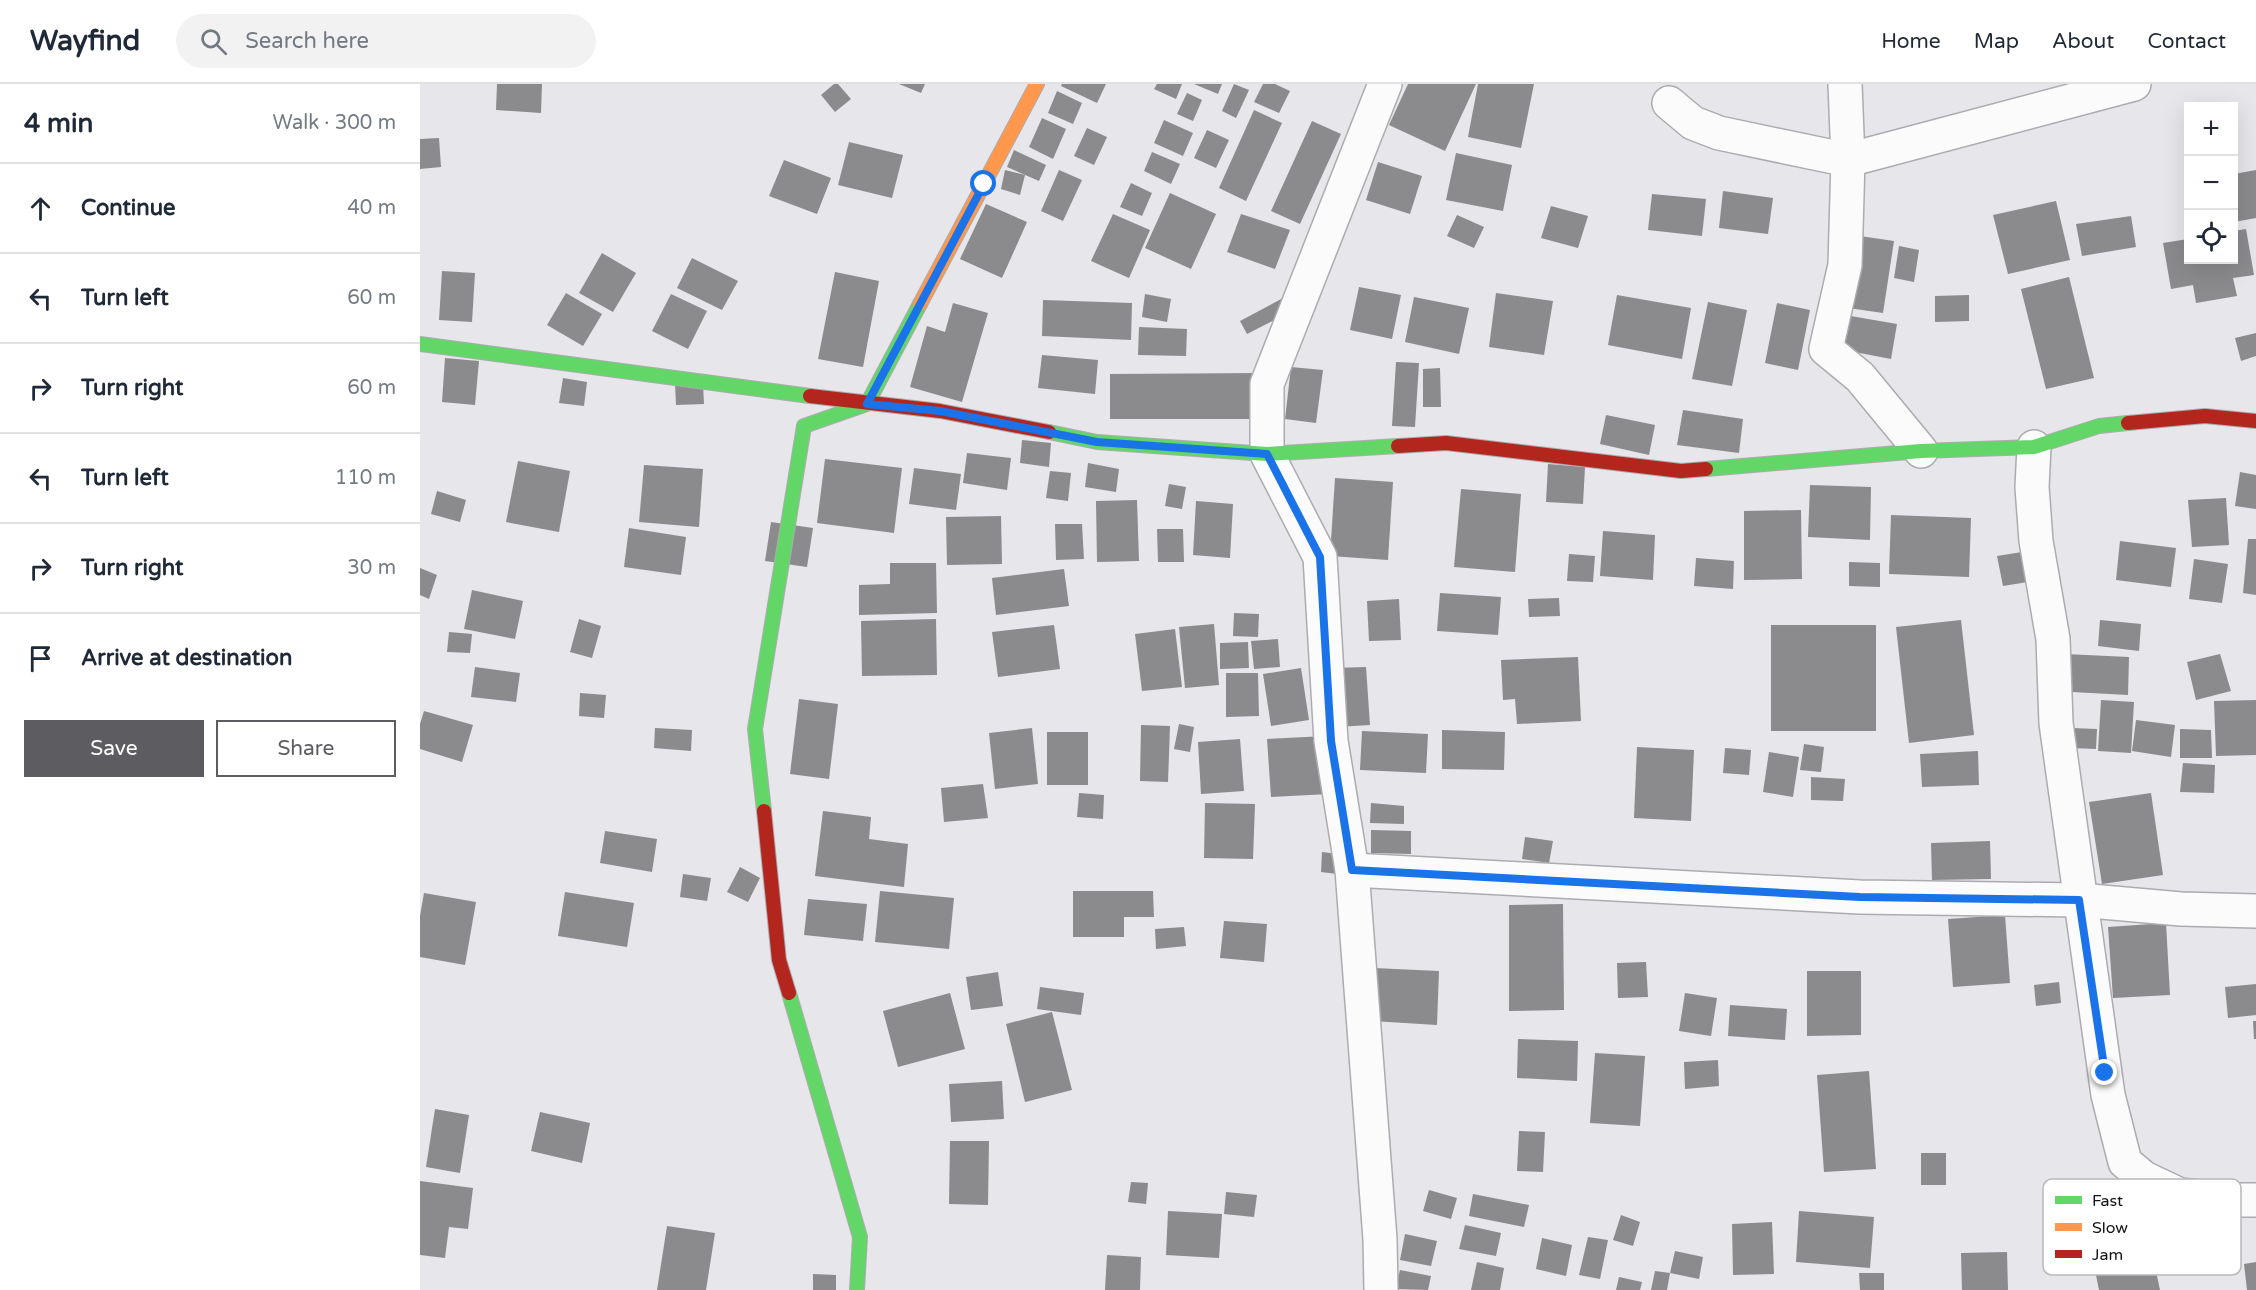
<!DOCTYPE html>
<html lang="en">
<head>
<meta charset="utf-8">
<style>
	body { margin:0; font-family:"Varela Round",sans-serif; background:#f2f2f3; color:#1f2937 }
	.controls { position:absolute; right:18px; top:18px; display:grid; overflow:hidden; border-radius:0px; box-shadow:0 6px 24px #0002 }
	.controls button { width:54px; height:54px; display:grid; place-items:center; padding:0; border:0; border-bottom:2px solid #e0e1e3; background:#fff; color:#1f2937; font:30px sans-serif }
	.stop { position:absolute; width:18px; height:18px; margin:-14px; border:4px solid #1a73e8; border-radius:50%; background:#fff }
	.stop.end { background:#1a73e8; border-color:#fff; box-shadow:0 2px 6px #0008 }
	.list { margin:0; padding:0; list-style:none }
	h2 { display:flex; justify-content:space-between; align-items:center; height:78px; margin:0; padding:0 24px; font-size:26px }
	h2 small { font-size:20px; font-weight:400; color:#747a83 }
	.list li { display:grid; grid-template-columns:39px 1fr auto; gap:18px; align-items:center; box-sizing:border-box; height:90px; padding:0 24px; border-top:2px solid #e0e1e3 }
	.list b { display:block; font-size:22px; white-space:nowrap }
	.list em { font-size:20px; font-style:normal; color:#747a83 }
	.actions { display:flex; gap:12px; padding:18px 24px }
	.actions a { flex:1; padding:14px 0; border:2px solid #5d5d61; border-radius:0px; text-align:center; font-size:21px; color:#5d5d61 }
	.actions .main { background:#5d5d61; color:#fff }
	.icon { flex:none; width:33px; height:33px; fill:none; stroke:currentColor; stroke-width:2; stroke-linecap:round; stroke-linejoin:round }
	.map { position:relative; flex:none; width:1836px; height:1206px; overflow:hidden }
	header { display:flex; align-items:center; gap:36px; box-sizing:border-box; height:84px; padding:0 30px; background:#fff; border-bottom:2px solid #e0e1e3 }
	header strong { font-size:28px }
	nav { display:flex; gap:33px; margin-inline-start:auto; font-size:21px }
	.search { width:420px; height:54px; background:#f2f2f3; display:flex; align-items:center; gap:15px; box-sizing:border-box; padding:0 21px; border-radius:33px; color:#747a83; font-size:22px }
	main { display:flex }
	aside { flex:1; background:#fff }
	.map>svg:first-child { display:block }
	.building { fill:#8b8b8e }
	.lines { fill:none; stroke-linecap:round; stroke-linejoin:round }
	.street-casing { stroke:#acacb0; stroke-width:36 }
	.fast-casing { stroke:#acacb0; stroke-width:16 }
	.slow-casing { stroke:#acacb0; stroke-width:16 }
	.jam-casing { stroke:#acacb0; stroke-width:16 }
	.street { stroke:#fbfbfc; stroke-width:33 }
	.fast { stroke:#63d668; stroke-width:14 }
	.slow { stroke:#ff974d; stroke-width:14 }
	.jam { stroke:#b3261e; stroke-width:14 }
	.route { stroke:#1a73e8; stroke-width:8 }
	.key { fill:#fff; stroke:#b8b8b9; stroke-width:1.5 }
	.key-label { font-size:16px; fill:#131316 }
</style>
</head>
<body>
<header>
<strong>Wayfind</strong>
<div class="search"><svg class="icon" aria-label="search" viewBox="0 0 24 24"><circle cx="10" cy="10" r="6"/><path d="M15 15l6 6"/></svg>Search here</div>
<nav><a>Home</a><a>Map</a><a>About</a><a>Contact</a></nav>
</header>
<main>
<aside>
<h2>4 min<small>Walk · 300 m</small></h2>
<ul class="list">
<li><svg class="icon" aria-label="ahead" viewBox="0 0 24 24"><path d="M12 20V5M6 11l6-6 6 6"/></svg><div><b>Continue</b></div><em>40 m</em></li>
<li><svg class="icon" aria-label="left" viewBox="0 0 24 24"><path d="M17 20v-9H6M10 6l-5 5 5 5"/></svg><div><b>Turn left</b></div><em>60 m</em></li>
<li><svg class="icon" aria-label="right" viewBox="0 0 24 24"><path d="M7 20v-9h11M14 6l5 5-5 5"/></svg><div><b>Turn right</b></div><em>60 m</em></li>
<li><svg class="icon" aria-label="left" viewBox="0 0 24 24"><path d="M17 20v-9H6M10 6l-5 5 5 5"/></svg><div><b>Turn left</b></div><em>110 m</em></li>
<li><svg class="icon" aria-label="right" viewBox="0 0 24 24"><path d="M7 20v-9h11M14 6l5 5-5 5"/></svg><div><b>Turn right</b></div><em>30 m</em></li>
<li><svg class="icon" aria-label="arrive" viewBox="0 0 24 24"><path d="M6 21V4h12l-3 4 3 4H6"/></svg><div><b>Arrive at destination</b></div></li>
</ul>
<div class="actions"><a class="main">Save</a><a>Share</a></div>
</aside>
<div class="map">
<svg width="1836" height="1206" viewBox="0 0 1836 1206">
	<rect width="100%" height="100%" fill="#e6e6eb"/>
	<!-- building -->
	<g class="building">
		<polygon points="77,0 122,0 121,29 76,26"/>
		<polygon points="414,0 418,0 431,15 415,28 401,11"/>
		<polygon points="479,0 505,0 501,9"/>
		<polygon points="642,0 686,0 677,19 641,2"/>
		<polygon points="737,0 762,0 756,15 734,5"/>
		<polygon points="774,0 802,0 798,10"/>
		<polygon points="814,0 829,6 816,34 802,27"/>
		<polygon points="843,0 855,0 870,7 859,29 834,18"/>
		<polygon points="988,0 1056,0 1025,67 969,41"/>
		<polygon points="1058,0 1114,0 1101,64 1048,53"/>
		<polygon points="637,7 662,19 653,40 628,29"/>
		<polygon points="767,9 782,16 773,37 757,30"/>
		<polygon points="834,26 862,39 826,117 799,104"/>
		<polygon points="622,34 646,45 633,75 609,63"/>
		<polygon points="744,36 773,49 763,72 734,59"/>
		<polygon points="892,37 921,50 880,140 851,127"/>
		<polygon points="667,44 687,53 674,81 654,72"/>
		<polygon points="787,46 809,56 796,84 774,74"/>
		<polygon points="19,54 21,83 0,85 0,55"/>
		<polygon points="429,58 483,71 472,114 418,101"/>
		<polygon points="594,66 626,81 619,97 587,83"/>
		<polygon points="732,68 760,80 751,100 724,87"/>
		<polygon points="1036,69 1092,81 1083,127 1026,116"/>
		<polygon points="364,76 411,94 397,130 349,112"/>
		<polygon points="958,78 1002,92 990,130 946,116"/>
		<polygon points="585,86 605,91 600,111 581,105"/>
		<polygon points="639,86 662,96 643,137 621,127"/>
		<polygon points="1836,86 1836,134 1814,138 1814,90"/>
		<polygon points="711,99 732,109 722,132 700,123"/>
		<polygon points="1303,107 1353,114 1348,150 1299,144"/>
		<polygon points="750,109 796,130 771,185 725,164"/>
		<polygon points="1232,110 1286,115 1282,152 1228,146"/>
		<polygon points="1636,117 1650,176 1588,190 1573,131"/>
		<polygon points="566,120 607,138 582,194 540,175"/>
		<polygon points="1131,122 1168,132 1158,164 1121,154"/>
		<polygon points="693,130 730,146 709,194 671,177"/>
		<polygon points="821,130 870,146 855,185 807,168"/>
		<polygon points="1037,131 1064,143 1054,164 1027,152"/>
		<polygon points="1711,132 1716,163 1662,172 1656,140"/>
		<polygon points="1826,145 1834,191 1813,194 1817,212 1776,219 1773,201 1751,205 1743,159 1768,155 1768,176 1814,176 1814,147"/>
		<polygon points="1440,152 1474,157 1463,229 1428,224"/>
		<polygon points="1479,162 1499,166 1494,198 1474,194"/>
		<polygon points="182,169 216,189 193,228 159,209"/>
		<polygon points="272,174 318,197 302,226 257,204"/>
		<polygon points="22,187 55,189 52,238 19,236"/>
		<polygon points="415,188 459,197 443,283 398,275"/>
		<polygon points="1649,193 1674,294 1626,305 1601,205"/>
		<polygon points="939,203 981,211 972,255 930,246"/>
		<polygon points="146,209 182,230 163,262 127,241"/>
		<polygon points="1076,209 1133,217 1124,271 1069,263"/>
		<polygon points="251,210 287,227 268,265 232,247"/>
		<polygon points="725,210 751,215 747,238 722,233"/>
		<polygon points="1197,211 1271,224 1262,275 1188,261"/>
		<polygon points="1549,211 1549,237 1515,238 1515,212"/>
		<polygon points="865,213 872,227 827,250 820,237"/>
		<polygon points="994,213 1049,224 1039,270 985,258"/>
		<polygon points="623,216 712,219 711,256 622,252"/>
		<polygon points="1288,218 1327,226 1312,302 1272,295"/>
		<polygon points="533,219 568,229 542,318 490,303 507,242 525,248"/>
		<polygon points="1357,219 1390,226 1378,286 1345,279"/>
		<polygon points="1425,231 1477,240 1471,275 1419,265"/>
		<polygon points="719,243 767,245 766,272 718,271"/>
		<polygon points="1836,249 1836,272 1821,277 1815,254"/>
		<polygon points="622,271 678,276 675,310 618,304"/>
		<polygon points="25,274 59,277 55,321 22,318"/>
		<polygon points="976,278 999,279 995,343 972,342"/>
		<polygon points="871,283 903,286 896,339 865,335"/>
		<polygon points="1020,284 1021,323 1003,323 1003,285"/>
		<polygon points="844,289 845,335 690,335 690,290"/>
		<polygon points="143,294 167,298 164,322 139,319"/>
		<polygon points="255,300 283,300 284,320 256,321"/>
		<polygon points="1263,326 1323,335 1319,369 1257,361"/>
		<polygon points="1186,331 1235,341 1229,371 1180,360"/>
		<polygon points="602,356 631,359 629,383 600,379"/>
		<polygon points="547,369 591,374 587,406 543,399"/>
		<polygon points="405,375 482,384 474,449 397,439"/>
		<polygon points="98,377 150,387 139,448 86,438"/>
		<polygon points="668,379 699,385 696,408 665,403"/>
		<polygon points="1128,380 1165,383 1163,420 1126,418"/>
		<polygon points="224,381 283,385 279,443 219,438"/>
		<polygon points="494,384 541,390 536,426 489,420"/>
		<polygon points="630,387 651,389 648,417 626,414"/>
		<polygon points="1820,388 1836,391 1836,425 1815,422"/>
		<polygon points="915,394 973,398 968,476 910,472"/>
		<polygon points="749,400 766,403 762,425 745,422"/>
		<polygon points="1390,401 1451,403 1450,456 1388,453"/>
		<polygon points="1041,405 1101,410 1095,488 1034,483"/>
		<polygon points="17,407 46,416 40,438 11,430"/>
		<polygon points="1806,414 1809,461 1772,463 1768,416"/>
		<polygon points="717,416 719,477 677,478 676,417"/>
		<polygon points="776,417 813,420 810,474 773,471"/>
		<polygon points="1381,426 1382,495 1324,496 1324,427"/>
		<polygon points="1471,431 1551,434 1549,493 1469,490"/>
		<polygon points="581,432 582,480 527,481 526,433"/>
		<polygon points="351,438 393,444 387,483 345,477"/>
		<polygon points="635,440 662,440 664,475 636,476"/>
		<polygon points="209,444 266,453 261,491 204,483"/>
		<polygon points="737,445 763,445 764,478 738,478"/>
		<polygon points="1183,447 1235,451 1233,496 1180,492"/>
		<polygon points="1828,455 1836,455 1836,511 1823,509"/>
		<polygon points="1700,457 1756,464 1751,503 1696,496"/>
		<polygon points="1602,468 1608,498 1583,502 1577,472"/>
		<polygon points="1149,470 1175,472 1173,498 1147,497"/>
		<polygon points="1276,474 1314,477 1313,505 1274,502"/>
		<polygon points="1774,475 1808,480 1802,519 1769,515"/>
		<polygon points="1429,478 1460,479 1460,503 1429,502"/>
		<polygon points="470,479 516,479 517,529 439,531 439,501 470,500"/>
		<polygon points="0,484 17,491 9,515 0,511"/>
		<polygon points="644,485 649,522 576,531 572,494"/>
		<polygon points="52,506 103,517 95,555 44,545"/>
		<polygon points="1020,509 1081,513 1078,551 1017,547"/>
		<polygon points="1139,514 1140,532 1109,533 1108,515"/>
		<polygon points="979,515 981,556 949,557 947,517"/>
		<polygon points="814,529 839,530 838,553 813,552"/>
		<polygon points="159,535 181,542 172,574 150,568"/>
		<polygon points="516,535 517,591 442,592 441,537"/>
		<polygon points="1541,536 1554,651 1489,659 1476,543"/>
		<polygon points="1680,536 1721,540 1719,567 1678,562"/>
		<polygon points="794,540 799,601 765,604 759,543"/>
		<polygon points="634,541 640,585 578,593 572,548"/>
		<rect x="1351" y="541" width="105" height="106"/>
		<polygon points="755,545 762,603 722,607 715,550"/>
		<polygon points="29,548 52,550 50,569 27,568"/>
		<polygon points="858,555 860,583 834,585 831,557"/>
		<polygon points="828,558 829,584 800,585 800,559"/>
		<polygon points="1645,570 1709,573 1708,611 1652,608 1652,605 1643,605"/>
		<polygon points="1800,570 1811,607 1776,616 1767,578"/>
		<polygon points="1158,573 1161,637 1097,640 1095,615 1083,616 1081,576"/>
		<polygon points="55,583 100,589 96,618 51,613"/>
		<polygon points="946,583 950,641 917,643 913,584"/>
		<polygon points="881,584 889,636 851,642 843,590"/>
		<polygon points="806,589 838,589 839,632 806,633"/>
		<polygon points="160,609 186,611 184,634 159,632"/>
		<polygon points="379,615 418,620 409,695 370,690"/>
		<polygon points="1681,616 1714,618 1711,669 1678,667"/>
		<polygon points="1836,616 1836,671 1796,672 1794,617"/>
		<polygon points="4,627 53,641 42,678 0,665 0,640"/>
		<polygon points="1716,636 1755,641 1751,673 1712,667"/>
		<polygon points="759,640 774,643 770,668 754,665"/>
		<polygon points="721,641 750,642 748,698 720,697"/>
		<polygon points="235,644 272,646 271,667 234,664"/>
		<polygon points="612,644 618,700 575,705 569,649"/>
		<polygon points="1652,644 1677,645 1676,665 1651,664"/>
		<polygon points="1760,645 1791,646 1792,674 1760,674"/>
		<polygon points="1022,646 1085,648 1084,686 1022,685"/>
		<polygon points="942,647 1008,650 1006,689 940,686"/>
		<rect x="627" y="648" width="41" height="53"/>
		<polygon points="906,652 909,710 851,713 847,655"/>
		<polygon points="820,655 824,707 781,710 778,658"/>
		<polygon points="1384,660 1404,663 1401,688 1380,686"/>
		<polygon points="1217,663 1274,666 1271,737 1214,734"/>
		<polygon points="1305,664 1331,666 1329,691 1303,689"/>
		<polygon points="1558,667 1559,701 1502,703 1500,670"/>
		<polygon points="1349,668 1379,673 1373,713 1343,708"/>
		<polygon points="1763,679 1795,681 1794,709 1760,708"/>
		<polygon points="1391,693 1425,695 1423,717 1391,716"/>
		<polygon points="563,700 568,734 524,738 521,704"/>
		<polygon points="659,709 684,711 683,735 657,733"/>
		<polygon points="1731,709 1743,791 1682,800 1669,718"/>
		<polygon points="785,719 835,720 833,775 784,774"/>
		<polygon points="951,719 984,722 984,740 950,739"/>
		<polygon points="403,727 451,733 449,755 488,760 484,803 395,792"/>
		<polygon points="951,746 991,747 991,770 951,769"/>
		<polygon points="185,747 237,755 232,788 180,779"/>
		<polygon points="1105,753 1133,757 1129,779 1102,775"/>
		<polygon points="1570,757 1571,795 1512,796 1511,759"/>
		<polygon points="902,768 919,770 917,790 901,788"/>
		<polygon points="320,783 340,794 328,818 307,808"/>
		<polygon points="263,790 291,794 287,817 260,813"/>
		<polygon points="460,807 534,814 529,865 455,858"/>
		<polygon points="653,807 733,807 734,833 704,833 704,853 653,853"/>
		<polygon points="145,808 214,819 207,863 138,852"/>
		<polygon points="4,809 56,818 45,881 0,873 0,832"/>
		<polygon points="388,815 447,820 443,857 384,851"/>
		<polygon points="1143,820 1144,926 1089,927 1089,821"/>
		<polygon points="1585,831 1590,899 1533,903 1528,835"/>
		<polygon points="804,837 847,840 844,878 800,874"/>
		<polygon points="1746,839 1750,911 1693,914 1688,843"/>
		<polygon points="764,843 766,862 736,865 735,845"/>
		<polygon points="1226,878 1228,913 1198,914 1197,879"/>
		<polygon points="954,884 1019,887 1017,941 952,937"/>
		<polygon points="1387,887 1441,887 1441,951 1387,952"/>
		<polygon points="578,888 583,922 551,926 546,893"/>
		<polygon points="1639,898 1641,919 1616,922 1614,901"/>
		<polygon points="1836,900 1836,931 1808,934 1805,903"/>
		<polygon points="620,903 664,909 661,931 617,925"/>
		<polygon points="530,909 545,965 478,983 463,927"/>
		<polygon points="1265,909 1297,914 1291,952 1259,947"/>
		<polygon points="1310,921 1367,925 1365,956 1308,952"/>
		<polygon points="632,928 652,1006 605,1018 586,940"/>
		<polygon points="1833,937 1836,937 1836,955 1834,955"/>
		<polygon points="1098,955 1158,957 1157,997 1097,994"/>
		<polygon points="1175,969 1225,972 1220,1042 1170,1039"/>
		<polygon points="1298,976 1299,1002 1265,1005 1264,978"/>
		<polygon points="1449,987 1456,1085 1404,1088 1397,991"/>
		<polygon points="582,997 584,1035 531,1038 529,1000"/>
		<polygon points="15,1025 49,1031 40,1089 6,1083"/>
		<polygon points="120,1028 170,1039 162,1079 111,1067"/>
		<polygon points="1099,1047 1125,1048 1123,1088 1097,1087"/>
		<polygon points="530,1057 569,1057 568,1121 529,1120"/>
		<rect x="1501" y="1069" width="25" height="32"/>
		<polygon points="0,1097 53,1104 48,1145 29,1143 25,1174 0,1171"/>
		<polygon points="711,1098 728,1099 726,1120 708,1118"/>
		<polygon points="1009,1106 1037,1114 1031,1135 1003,1127"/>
		<polygon points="806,1108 837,1111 834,1133 804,1130"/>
		<polygon points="1053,1110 1109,1121 1104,1143 1049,1132"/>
		<polygon points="748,1127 802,1130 799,1174 746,1171"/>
		<polygon points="1379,1127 1454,1133 1450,1184 1376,1178"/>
		<polygon points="1724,1130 1740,1206 1679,1206 1666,1142"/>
		<polygon points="1201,1131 1220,1138 1213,1162 1193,1156"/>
		<polygon points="1352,1138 1354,1190 1313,1191 1312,1140"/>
		<polygon points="1045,1141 1081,1149 1076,1172 1039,1165"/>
		<polygon points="247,1142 295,1149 286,1206 237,1206"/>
		<polygon points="985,1150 1017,1157 1011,1182 980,1176"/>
		<polygon points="1168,1153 1188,1156 1180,1195 1159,1191"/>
		<polygon points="1122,1154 1152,1161 1146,1192 1116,1185"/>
		<polygon points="1255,1167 1283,1173 1279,1195 1250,1189"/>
		<polygon points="1587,1168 1588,1206 1542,1206 1541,1169"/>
		<polygon points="687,1171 721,1173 720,1206 685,1206"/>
		<polygon points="1057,1178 1084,1184 1080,1206 1051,1206"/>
		<polygon points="1836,1178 1836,1206 1827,1206 1824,1180"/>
		<polygon points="980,1186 1011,1192 1008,1206 975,1205"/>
		<polygon points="1235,1187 1250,1189 1247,1206 1231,1206"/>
		<polygon points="1439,1189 1464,1189 1464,1206 1440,1206"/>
		<polygon points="393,1190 416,1191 416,1206 393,1206"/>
		<polygon points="1199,1193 1222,1198 1220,1206 1196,1206"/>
	</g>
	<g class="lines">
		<defs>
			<g id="street">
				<polyline points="1425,0 1428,76 1425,181 1406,265 1440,293 1501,367"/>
				<polyline points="1249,19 1273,39 1299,49 1428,76 1714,0"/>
				<polyline points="1614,363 1612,403 1616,457 1633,555 1636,639 1688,1011 1705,1078 1724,1094 1760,1111 1803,1116 1836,1116"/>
				<polyline points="932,786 1440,813 1659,816 1761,825 1836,827"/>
				<polyline points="961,1206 960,1155 932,786 911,657 900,473 847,370 847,300 965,0"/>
			</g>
			<g id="fast">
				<polyline points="0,260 390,312"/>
				<polyline points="629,348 677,358 847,370 978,362"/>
				<polyline points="1286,385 1501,367 1614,363 1679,342 1708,339"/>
				<polyline points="344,727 335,645 384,342 447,320 500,220"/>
				<polyline points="369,909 440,1153 437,1206"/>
			</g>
			<polyline id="slow" points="500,220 617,0"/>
			<g id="jam">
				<polyline points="390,312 520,327 629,348"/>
				<polyline points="1708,339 1785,332 1836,337"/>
				<polyline points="978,362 1026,359 1261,387 1286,385"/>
				<polyline points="344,727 359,876 369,909"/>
			</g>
		</defs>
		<!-- street casing -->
		<use href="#street" class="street-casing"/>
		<!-- fast casing -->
		<use href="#fast" class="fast-casing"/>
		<!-- slow casing -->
		<use href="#slow" class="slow-casing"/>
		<!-- jam casing -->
		<use href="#jam" class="jam-casing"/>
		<!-- street -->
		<use href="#street" class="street"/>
		<!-- fast -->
		<use href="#fast" class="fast"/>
		<!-- slow -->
		<use href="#slow" class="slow"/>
		<!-- jam -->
		<use href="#jam" class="jam"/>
	</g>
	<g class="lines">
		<!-- route -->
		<polyline class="route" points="564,100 447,320 520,327 677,358 847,370 900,473 911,657 932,786 1440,813 1659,816 1685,989"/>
	</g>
	<!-- legend -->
	<rect x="1623" y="1095" width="198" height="96" rx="9" class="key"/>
	<rect x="1635" y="1112" width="27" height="8" fill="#63d668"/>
	<rect x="1635" y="1139" width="27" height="8" fill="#ff974d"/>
	<rect x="1635" y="1166" width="27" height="8" fill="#b3261e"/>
	<g class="key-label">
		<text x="1672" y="1122">Fast</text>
		<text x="1672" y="1149">Slow</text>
		<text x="1672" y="1176">Jam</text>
	</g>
</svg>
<div class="controls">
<button>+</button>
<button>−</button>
<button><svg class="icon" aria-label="locate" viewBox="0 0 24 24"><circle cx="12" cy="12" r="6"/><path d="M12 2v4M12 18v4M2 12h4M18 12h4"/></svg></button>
</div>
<div class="stop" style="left:564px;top:100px"></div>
<div class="stop end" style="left:1685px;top:989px"></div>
</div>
</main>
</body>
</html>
